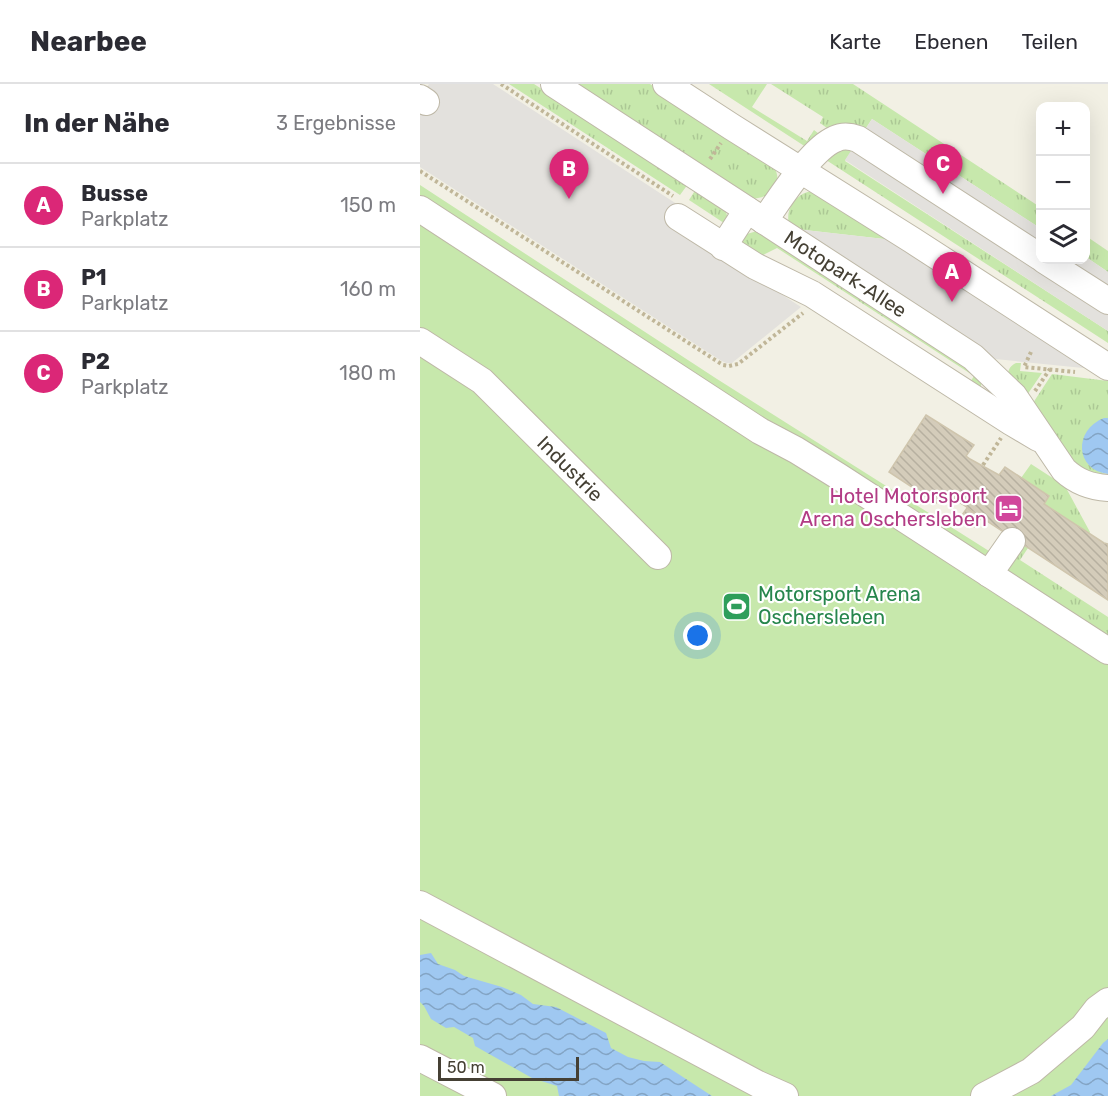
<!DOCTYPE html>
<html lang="de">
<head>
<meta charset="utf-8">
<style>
	body { margin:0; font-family:Rubik,sans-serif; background:#f7f7f7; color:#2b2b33 }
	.controls { position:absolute; right:18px; top:18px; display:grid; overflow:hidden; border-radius:12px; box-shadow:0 6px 24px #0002 }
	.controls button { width:54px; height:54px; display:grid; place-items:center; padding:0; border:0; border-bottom:2px solid #e1e1e2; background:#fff; color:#2b2b33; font:30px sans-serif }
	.scale { position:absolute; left:18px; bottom:15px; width:141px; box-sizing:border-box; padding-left:6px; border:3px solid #454034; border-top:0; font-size:16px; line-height:21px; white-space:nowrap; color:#454034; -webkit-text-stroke:4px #fff; paint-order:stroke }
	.you { position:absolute; left:278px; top:552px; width:21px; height:21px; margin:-15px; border:4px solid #fff; border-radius:50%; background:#1a73e8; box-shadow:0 0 0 9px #1a73e833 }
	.badge { display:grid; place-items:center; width:39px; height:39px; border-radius:50%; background:#db2777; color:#fff; font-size:20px; font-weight:700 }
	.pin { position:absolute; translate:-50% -50px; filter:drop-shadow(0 2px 3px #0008) }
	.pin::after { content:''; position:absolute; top:32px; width:21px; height:18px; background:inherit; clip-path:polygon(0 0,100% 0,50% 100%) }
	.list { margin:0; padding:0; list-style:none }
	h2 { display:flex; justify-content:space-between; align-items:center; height:78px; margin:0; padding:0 24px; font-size:26px }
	h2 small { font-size:20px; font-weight:400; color:#7c7c81 }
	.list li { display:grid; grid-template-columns:39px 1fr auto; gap:18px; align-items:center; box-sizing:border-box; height:84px; padding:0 24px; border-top:2px solid #e1e1e2 }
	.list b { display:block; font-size:22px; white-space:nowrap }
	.list p { margin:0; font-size:20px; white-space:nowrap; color:#7c7c81 }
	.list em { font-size:20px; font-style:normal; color:#7c7c81 }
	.icon { flex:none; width:33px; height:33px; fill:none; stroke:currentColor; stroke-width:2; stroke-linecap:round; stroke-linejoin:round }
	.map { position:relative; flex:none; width:688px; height:1012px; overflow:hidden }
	header { display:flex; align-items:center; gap:36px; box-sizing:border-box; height:84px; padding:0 30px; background:#fff; border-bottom:2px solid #e1e1e2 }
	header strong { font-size:28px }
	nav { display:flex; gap:33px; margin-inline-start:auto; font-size:21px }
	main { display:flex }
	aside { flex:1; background:#fff }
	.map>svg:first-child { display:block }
	.grass { fill:url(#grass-tufts) }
	.pitch { fill:#c7e8ac }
	.parking { fill:#e3e1dd }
	.water { fill:url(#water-waves) }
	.building { fill:url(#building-back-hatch); stroke:#cfc5ad; stroke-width:1.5 }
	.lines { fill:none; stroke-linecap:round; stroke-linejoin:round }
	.minor-casing { stroke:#beb8a7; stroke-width:28 }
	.path { stroke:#c0b698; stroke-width:4; stroke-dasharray:3 3; stroke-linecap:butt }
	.minor { stroke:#fff; stroke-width:26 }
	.labels { text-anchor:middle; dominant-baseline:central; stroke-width:4.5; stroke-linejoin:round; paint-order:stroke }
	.street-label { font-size:20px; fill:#454034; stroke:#fff }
	.hotel-label { font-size:20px; fill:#b23c85; stroke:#fff; text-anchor:end }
	.leisure-label { font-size:20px; fill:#27864d; stroke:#fff; text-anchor:start }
</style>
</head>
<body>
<header>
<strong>Nearbee</strong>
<nav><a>Karte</a><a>Ebenen</a><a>Teilen</a></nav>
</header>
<main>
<aside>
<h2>In der Nähe<small>3 Ergebnisse</small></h2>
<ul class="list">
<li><span class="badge">A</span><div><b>Busse</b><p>Parkplatz</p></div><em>150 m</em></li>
<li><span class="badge">B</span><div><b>P1</b><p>Parkplatz</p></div><em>160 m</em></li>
<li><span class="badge">C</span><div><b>P2</b><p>Parkplatz</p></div><em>180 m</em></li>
</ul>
</aside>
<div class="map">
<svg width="688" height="1012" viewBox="0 0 688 1012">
	<defs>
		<pattern id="grass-tufts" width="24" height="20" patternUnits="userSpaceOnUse" patternTransform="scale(1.5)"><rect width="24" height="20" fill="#c7e8ac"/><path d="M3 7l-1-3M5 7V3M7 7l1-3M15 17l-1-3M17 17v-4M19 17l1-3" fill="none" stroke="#acc895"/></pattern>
		<pattern id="water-waves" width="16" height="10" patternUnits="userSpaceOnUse" patternTransform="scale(1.5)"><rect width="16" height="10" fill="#9fc8f1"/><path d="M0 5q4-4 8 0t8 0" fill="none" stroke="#83a4c4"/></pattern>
		<pattern id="building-back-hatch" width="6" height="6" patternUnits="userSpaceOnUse" patternTransform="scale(1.5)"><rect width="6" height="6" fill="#d4ccba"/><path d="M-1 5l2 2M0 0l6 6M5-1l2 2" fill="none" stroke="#b7b0a0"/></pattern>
	</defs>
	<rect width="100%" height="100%" fill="#f2f0e4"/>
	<!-- grass -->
	<g class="grass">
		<polygon points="89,0 114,0 268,100 260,111"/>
		<path d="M153,0H230L348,77C349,78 355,84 355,85C364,102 346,117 330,114Z"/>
		<polygon points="289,0 347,0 332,23 387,57 394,46 403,53 389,65"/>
		<polygon points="351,0 433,0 620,123 620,144 452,35 444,47 411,47 400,39 403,33"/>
		<polygon points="434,63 425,77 688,247 688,259 403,74 411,67"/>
		<polygon points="276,105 305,126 308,134 307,141 269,116"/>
		<path d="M391,107L473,156L376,145L369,140C365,125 376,110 391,107Z"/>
		<polygon points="337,147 556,288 561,297 561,307 547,303 554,292 357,164 339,173 327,171 321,157 327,150"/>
		<polygon points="666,152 688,167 688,188 666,173"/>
		<path d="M596,279H601L600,287L622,289L603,317C596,305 578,288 596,279Z"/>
		<polygon points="632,290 688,297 688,334 684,334 682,389 688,390 688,393 676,392 654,380 609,325"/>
		<polygon points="611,380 645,402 670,448 669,450 624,420 629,412 601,394"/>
		<polygon points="600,459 608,464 600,476 688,533 688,557 581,488"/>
	</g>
	<!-- pitch -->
	<polygon class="pitch" points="0,101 297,295 569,467 563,476 688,557 688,1012 0,1012"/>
	<!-- parking -->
	<g class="parking">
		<polygon points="9,0 73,0 298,147 288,163 381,223 312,279 306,279 300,276 0,83 0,13"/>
		<polygon points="452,35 620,144 620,176 666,176 666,173 688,188 688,247 425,76"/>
		<polygon points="376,145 473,156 683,286 575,275"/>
	</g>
	<!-- water -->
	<g class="water">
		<path d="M684,334H688V390C655,386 653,346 684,334Z"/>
		<polygon points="11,869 18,880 35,886 44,892 82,903 101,911 113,920 136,923 186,949 191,964 208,973 224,977 240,978 292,1012 139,1012 137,1002 112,994 55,962 53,954 34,943 26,944 11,935 4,922 0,918 0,871"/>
		<polygon points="688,955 688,1012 631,1012 651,1001 683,959"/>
	</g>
	<!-- building -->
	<g class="building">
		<polygon points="506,331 554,361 546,372 550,375 579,391 585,383 629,412 624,420 684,459 688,460 688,516 547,424 547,423 523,408 516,419 469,388"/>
		<polygon points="547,424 561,434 555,443 540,434"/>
	</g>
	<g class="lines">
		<defs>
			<g id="minor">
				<path id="s1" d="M134,0L553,273L594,312L644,386C657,398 670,403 688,404"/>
				<polyline points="246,0 312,43 492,156 688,283"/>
				<polyline points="0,14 6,18"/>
				<polyline points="0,125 340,347 376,366 418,392 688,567"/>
				<polyline points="258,133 335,182 392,210 591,338 618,354"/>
				<path d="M344,137C360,115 391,65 415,55C423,51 430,52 438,55L620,173"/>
				<polyline points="303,163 327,126"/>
				<polyline points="624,176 688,217"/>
				<path id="s2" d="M0,257L62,297L238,472"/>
				<polyline points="569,490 592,457"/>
				<polyline points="0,820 338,1000 365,1012"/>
				<polyline points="0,974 73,1012"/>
				<polyline points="564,1012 611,987 663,943 677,925 688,917"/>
			</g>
		</defs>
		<!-- minor casing -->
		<use href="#minor" class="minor-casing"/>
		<!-- path -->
		<g class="path">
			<polyline points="81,0 253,112"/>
			<polyline points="290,75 301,59"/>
			<polyline points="0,87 303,281 309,282 318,280 383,229"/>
			<polyline points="611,268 604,283 655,288"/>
			<polyline points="615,307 630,285"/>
			<polyline points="563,381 581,354"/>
		</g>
		<!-- minor -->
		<use href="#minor" class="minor"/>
	</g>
	<!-- icons -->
	<defs>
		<symbol id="hotel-square" viewBox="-11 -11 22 22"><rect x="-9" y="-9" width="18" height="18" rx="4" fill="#d1479c" stroke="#fff"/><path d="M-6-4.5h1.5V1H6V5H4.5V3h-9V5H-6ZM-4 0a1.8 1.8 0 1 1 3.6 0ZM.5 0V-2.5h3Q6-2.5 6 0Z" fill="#fff"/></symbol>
		<symbol id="stadium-square" viewBox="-11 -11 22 22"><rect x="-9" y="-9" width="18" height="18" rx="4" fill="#2e9e5b" stroke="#fff"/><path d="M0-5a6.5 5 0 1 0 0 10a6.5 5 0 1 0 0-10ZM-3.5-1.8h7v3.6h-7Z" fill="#fff"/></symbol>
	</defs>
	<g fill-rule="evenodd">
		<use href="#hotel-square" x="572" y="408" width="33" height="33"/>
		<use href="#stadium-square" x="300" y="506" width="33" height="33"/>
	</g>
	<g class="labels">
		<!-- street labels -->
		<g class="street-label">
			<text stroke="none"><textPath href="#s1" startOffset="348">Motopark-Allee</textPath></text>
			<text stroke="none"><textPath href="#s2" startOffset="198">Industrie</textPath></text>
		</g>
		<!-- hotel labels -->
		<g class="hotel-label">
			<text x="567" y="412">Hotel Motorsport<tspan x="567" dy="23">Arena Oschersleben</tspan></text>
		</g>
		<!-- leisure labels -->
		<g class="leisure-label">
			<text x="338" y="510">Motorsport Arena<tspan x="338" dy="23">Oschersleben</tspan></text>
		</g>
	</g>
</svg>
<div class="controls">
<button>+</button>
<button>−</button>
<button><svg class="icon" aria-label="layers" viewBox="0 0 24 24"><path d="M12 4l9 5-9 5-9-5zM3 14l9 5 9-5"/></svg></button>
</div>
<div class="scale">50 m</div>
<div class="you"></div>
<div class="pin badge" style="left:532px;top:218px">A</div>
<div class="pin badge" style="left:149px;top:115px">B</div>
<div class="pin badge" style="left:523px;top:110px">C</div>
</div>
</main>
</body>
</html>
